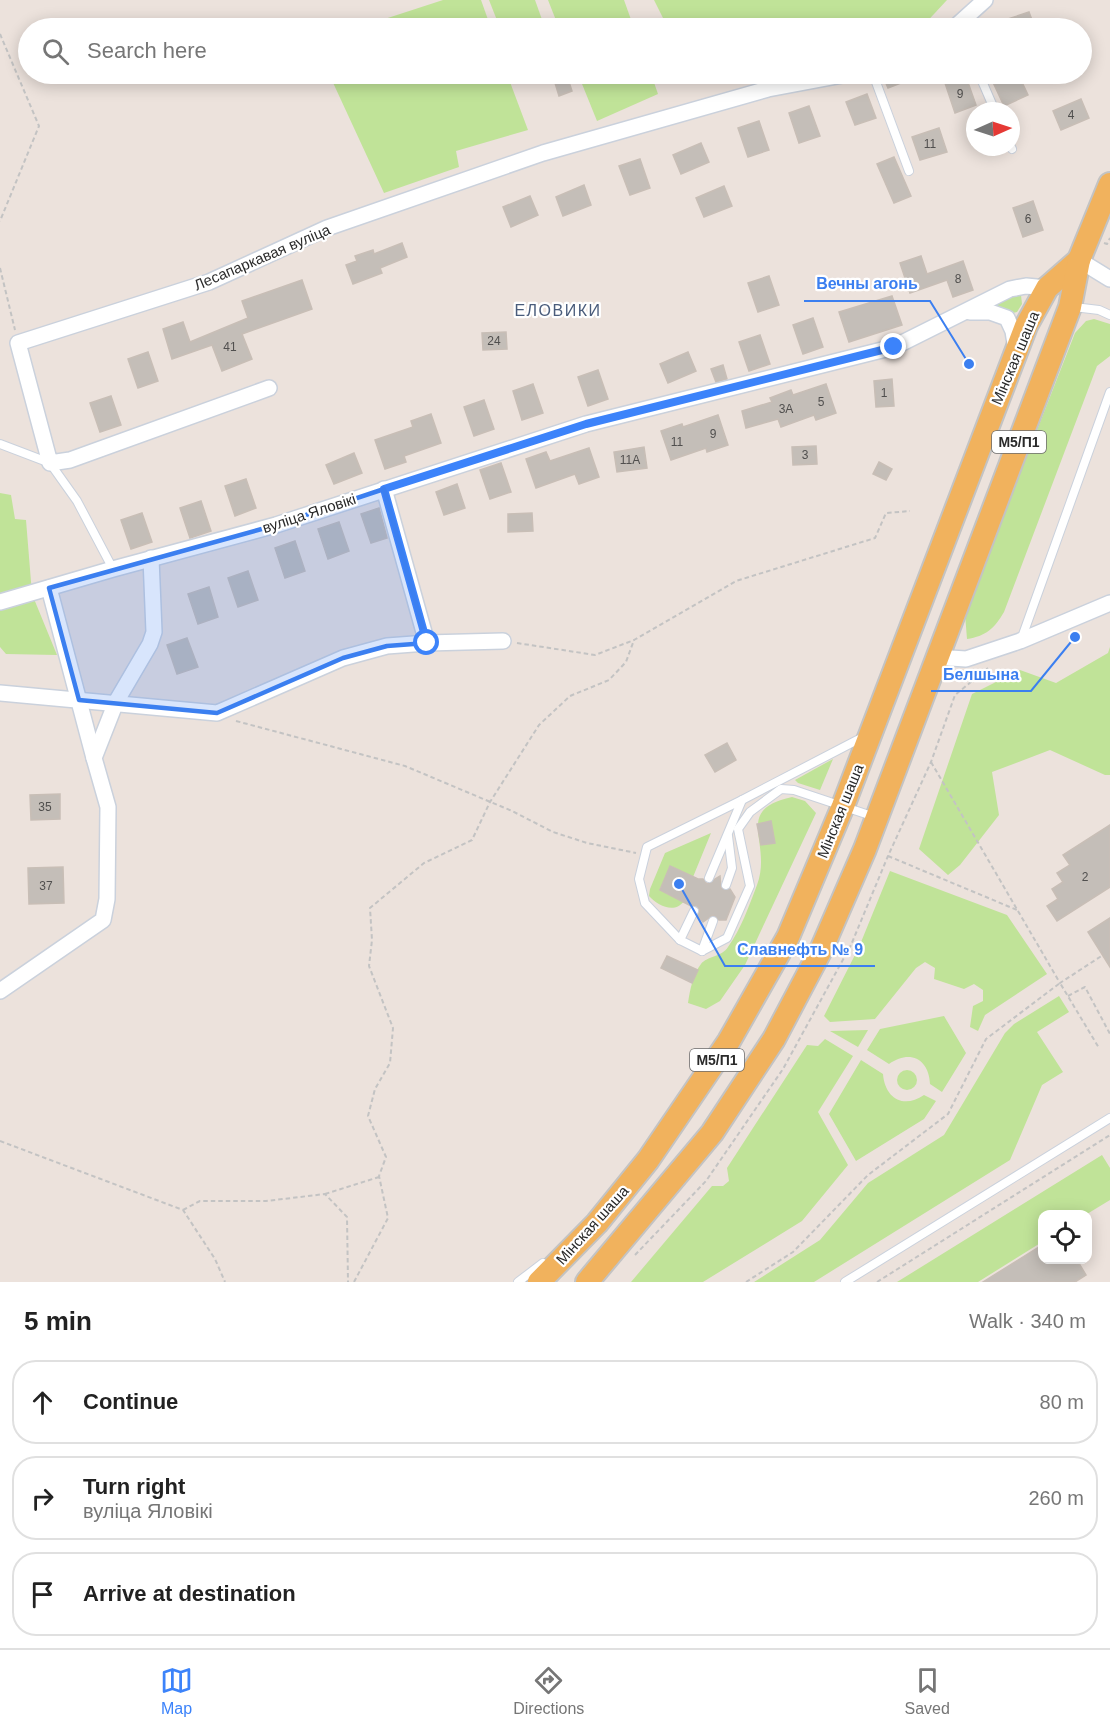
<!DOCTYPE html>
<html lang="en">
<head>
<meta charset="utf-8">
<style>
	body { margin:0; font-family:Helvetica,sans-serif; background:#f2f2f2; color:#222 }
	.controls { position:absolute; right:18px; bottom:18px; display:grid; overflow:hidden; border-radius:12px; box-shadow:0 3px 15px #0003 }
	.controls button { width:54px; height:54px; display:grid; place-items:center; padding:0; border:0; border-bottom:2px solid #e0e0e0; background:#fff; color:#222; font:30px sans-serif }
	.compass { position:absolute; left:966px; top:102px; width:54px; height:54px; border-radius:50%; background:#fff; box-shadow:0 3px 15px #0003; rotate:87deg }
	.stop { position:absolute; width:18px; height:18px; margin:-14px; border:4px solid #3c83fa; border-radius:50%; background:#fff }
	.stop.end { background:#3c83fa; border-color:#fff; box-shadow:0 2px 6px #0008 }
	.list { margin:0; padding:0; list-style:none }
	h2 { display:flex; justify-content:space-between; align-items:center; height:78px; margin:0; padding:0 24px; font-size:26px }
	h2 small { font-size:20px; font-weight:400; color:#767676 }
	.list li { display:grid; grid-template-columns:39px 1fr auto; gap:18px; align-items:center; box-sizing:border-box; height:84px; margin:0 12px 12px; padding:0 12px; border:2px solid #e0e0e0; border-radius:24px }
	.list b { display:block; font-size:22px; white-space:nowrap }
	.list p { margin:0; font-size:20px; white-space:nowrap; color:#767676 }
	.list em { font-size:20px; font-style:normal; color:#767676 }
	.icon { flex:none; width:33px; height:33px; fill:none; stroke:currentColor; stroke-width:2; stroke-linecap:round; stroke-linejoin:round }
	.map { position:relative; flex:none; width:1110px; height:1282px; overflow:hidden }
	.search { position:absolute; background:#fff; box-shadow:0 3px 15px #0003; left:18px; right:18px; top:18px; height:66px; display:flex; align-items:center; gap:15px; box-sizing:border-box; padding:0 21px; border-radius:33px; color:#767676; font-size:22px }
	.sheet { height:366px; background:#fff }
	nav { display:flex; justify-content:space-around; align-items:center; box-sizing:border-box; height:84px; border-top:2px solid #e0e0e0; background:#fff; font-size:16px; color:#767676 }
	nav a { display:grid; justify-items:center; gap:3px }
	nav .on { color:#3c83fa }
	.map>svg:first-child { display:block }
	.green { fill:#c0e398 }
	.building { fill:#c4beb8; stroke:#c8beb6; stroke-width:1.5 }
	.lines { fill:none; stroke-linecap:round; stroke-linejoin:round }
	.service-casing { stroke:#cad1dc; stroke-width:10 }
	.minor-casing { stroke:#cad1dc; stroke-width:18 }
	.primary-casing { stroke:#c3c3c3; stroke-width:26 }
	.path { stroke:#c3c3c3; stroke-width:2; stroke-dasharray:4.5 3; stroke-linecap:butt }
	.service { stroke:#fff; stroke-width:8 }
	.minor { stroke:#fff; stroke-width:15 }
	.primary { stroke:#f1b25d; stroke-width:22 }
	.route { stroke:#3c83fa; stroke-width:8 }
	.marked { fill:#3b7ff0; fill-opacity:0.2; stroke:#3b7ff0; stroke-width:4.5; stroke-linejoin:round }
	.labels { text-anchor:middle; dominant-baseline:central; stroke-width:4.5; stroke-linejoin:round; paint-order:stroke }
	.number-label { font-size:12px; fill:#504f4e }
	.shield { fill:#fff; stroke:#6a6a6a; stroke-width:1.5 }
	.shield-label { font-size:14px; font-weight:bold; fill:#2a2a2a }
	.street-label { font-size:15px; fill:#2a2a2a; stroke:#fff }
	.neighbourhood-label { font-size:16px; letter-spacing:1.5px; fill:#4a5c7b; stroke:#fff }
	.leader { fill:none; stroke:#3b7ff0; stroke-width:2 }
	.callout-dot { fill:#3b7ff0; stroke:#fff; stroke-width:2 }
	.callout-label { font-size:16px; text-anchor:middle; font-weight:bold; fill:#3b7ff0; stroke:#fff; stroke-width:4.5; stroke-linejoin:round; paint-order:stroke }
</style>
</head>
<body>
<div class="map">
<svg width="1110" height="1282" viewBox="0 0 1110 1282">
	<rect width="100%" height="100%" fill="#ece2dc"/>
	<!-- green -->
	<g class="green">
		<polygon points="443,0 481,0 491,28 357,28"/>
		<polygon points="489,0 535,0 545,28 500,28"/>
		<polygon points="548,0 624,0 634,28 559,28"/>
		<polygon points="654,0 947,0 921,28 668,28"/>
		<polygon points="329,74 507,74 528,130 456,151 459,167 384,193"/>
		<polygon points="578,74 651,74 658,94 597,121"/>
		<path d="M1013,295H1021L1022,304L1017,312C1009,314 1001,313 996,306L998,301Z"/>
		<path d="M1094,319L1110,324V356L1097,366L1004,612C994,629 986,636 967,639L965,614L1075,333L1086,321Z"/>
		<polygon points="0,493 11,495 15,519 26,520 32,594 57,655 6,654 0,647"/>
		<polygon points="1110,647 1110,775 1105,775 1050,750 992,772 999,815 960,865 948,875 919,849 972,694 1020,670 1056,683 1108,653"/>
		<polygon points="833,759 820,790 798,783 795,780"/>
		<path d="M792,797L805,801L816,813L745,965L720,1001L706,1009L688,1003C690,990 693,974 701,964C707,956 722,957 728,947C741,929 749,906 757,885C773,842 732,810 792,797Z"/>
		<path d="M711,833L693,877L671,866L660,889L684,901C675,914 658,906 649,896L650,889L665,853Z"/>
		<polygon points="890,871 1007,915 1047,974 985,1015 978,1031 970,1027 973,1006 983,1001 983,990 974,984 964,989 934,979 935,968 925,962 916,968 875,1019 830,1022 824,1016 859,947"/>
		<polygon points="1059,996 1069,1012 1037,1032 1063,1072 1042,1085 1010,1160 814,1282 754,1282 820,1240 868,1183 944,1135 1005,1033 1014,1024"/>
		<path d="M944,1016L966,1053L942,1092L930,1084C929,1059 910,1049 889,1064L867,1050L880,1029Z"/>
		<polygon points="868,1030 858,1047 830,1031"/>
		<polygon points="825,1039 853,1056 818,1112 848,1165 802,1221 703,1282 631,1282 712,1186 723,1186 729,1181 727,1168 807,1045 818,1046"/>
		<path d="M861,1060L883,1074C885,1099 904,1109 924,1095L936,1101L924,1119L856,1161L829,1114Z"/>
		<circle cx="907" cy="1080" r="10"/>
		<polygon points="1102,1155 1110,1168 1110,1200 1087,1214 1042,1214 1042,1242 978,1282 897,1282"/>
	</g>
	<!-- building -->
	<g class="building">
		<polygon points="1029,12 1035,28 1012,28 1008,19"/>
		<polygon points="882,74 924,74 888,88"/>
		<polygon points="942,74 965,74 976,105 955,113"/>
		<polygon points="1005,74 1018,74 1028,95 1004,106 992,80"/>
		<polygon points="568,79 572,91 559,96 555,83"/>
		<polygon points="867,94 876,118 855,125 846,102"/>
		<polygon points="1081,99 1089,118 1061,130 1053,111"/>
		<polygon points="809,106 820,136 799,143 789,113"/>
		<polygon points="759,121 769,150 748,157 738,128"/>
		<polygon points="939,128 947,152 920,160 912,137"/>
		<polygon points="701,143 709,162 681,174 673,155"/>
		<polygon points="894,157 911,196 894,203 877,164"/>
		<polygon points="640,159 650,188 630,195 619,166"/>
		<polygon points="584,185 591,205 563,216 556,197"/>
		<polygon points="724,186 732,206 704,217 696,198"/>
		<polygon points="530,196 538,215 511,227 503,207"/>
		<polygon points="1033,201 1043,230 1023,237 1013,208"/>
		<polygon points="402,243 407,257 380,268 382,273 353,284 346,265 357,261 355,256 373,250 374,254"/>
		<polygon points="921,256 927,274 963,261 973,290 953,297 947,280 910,293 900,263"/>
		<polygon points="769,276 779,305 758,312 748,283"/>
		<polygon points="302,280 312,309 242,334 252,359 222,371 212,345 172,359 163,329 183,322 190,342 248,318 242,301"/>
		<polygon points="892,296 902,325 849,342 839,312"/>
		<polygon points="813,318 823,347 803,354 793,325"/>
		<polygon points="506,332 507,349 483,350 482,333"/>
		<polygon points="760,335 770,364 749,371 739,342"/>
		<polygon points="148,352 158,381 138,388 128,359"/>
		<polygon points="688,352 696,371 668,383 660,364"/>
		<polygon points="723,365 727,379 716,382 711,369"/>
		<polygon points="598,370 608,399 588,406 578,377"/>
		<polygon points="892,379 894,406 876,407 874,381"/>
		<polygon points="533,384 543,413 522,420 513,391"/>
		<polygon points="826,384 836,413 816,420 814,415 781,427 778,419 746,428 742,411 772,402 770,398 791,390 793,395"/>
		<polygon points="111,396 121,425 100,432 90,403"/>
		<polygon points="484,400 494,429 474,436 464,407"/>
		<polygon points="431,414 441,443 404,456 406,462 385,469 375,440 413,427 411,421"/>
		<polygon points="718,415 728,445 707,452 706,448 671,460 661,431 682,424 683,427"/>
		<polygon points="816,446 817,464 793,465 792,447"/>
		<polygon points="644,447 647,468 617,472 614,452"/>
		<polygon points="589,448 599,477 579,484 575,474 536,488 526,459 546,452 550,461"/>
		<polygon points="354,453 362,473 334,484 326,465"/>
		<polygon points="879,462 892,469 886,480 873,474"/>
		<polygon points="501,463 511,492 490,499 480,470"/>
		<polygon points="246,479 256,508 235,516 225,486"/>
		<polygon points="457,484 465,508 444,515 436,492"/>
		<polygon points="201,501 211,531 190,538 180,508"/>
		<polygon points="379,508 387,538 371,543 361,514"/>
		<polygon points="142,513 152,542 131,549 121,520"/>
		<polygon points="532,513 533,531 508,532 508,514"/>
		<polygon points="339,522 349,551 328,559 318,529"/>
		<polygon points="295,541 305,571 285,578 275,548"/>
		<polygon points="248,571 258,600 238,607 228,578"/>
		<polygon points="209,587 218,617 198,624 188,594"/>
		<polygon points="187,638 198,667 177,674 167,645"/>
		<polygon points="727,743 736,760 715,772 705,755"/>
		<polygon points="60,794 60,819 31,820 30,795"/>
		<polygon points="771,821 775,843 761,845 757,824"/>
		<polygon points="1110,825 1110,887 1057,921 1047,906 1058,899 1052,889 1063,882 1057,873 1070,865 1063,855"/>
		<polygon points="670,866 698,879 703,879 707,884 720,876 721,888 730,889 735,897 726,920 719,920 713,915 703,922 698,916 700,910 697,906 691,906 660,890"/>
		<polygon points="63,867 64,903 29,904 28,868"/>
		<polygon points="1110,918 1110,967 1088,932"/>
		<polygon points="667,956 698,970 692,983 661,968"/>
		<polygon points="1042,1245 1042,1260 1077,1260 1086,1275 1075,1282 983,1282"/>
	</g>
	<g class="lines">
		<defs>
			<g id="service">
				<polyline points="873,74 909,171"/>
				<polyline points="979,74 995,111"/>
				<polyline points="1011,147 1012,149"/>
				<polyline points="1074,307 1099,310 1110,315"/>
				<polyline points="0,444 50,463 77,501 113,569"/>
				<polyline points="1021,640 1110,392"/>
				<polyline points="709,878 742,800 865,736"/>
				<polyline points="726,885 732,868 728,836"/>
				<polyline points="694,911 680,940 702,951"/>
				<polyline points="680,940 645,903 639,879 647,847 742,800"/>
				<polyline points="702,951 727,938 750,886 738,829 750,812 781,789 794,790 875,817"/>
				<polyline points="702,951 713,921"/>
				<polyline points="518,1282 543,1263"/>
				<polyline points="845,1282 1110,1118"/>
			</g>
			<g id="minor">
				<polyline points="954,28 985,0"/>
				<polyline points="1079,260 1110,279"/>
				<polyline points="970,312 990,312 1007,318 1013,331 1016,350"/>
				<polyline points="269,388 70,460 50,463 18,343 209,282 327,228 543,153 768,89 848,74"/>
				<polyline points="49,588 94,758"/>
				<polyline points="0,602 113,569 276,525 586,424 894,347 1010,289 1026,286 1047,288"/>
				<polyline points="427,643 503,641"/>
				<polyline points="935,657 966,659 1020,641 1110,603"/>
				<polyline points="0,693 217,713 343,658 387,646 427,643 384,489"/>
				<polyline points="0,991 103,920 107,899 108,807 94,758 116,702 150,644 154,632 151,558"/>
			</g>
			<g id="primary">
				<polyline points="539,1282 597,1223 648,1160 729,1041 788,937 843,806 1026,326 1047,288 1079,260"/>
				<polyline points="587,1282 712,1133 774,1039 822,948 865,849 1070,307 1079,260 1110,184"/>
			</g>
		</defs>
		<!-- service casing -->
		<use href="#service" class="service-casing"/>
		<!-- minor casing -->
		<use href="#minor" class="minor-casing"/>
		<!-- primary casing -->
		<use href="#primary" class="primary-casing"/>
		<!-- path -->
		<g class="path">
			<polyline points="0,34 39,126 0,221"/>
			<polyline points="1104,243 1107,244 1110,238"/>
			<polyline points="0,268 15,330"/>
			<polyline points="517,643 595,655 634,640 736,581 875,538 886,513 910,511"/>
			<polyline points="236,721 405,766 512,811 553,832 587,843 636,853"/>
			<polyline points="931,762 1060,983 1103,955"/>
			<polyline points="888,856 1017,910"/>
			<polyline points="1068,996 1085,987 1110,1034"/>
			<polyline points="0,1141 183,1210 215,1259 225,1282"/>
			<polyline points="325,1194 379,1177"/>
			<polyline points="183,1210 200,1201 266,1201 325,1194 347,1217 348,1282"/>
			<polyline points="635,1255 706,1181 783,1069 851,945 888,856 931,762 955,695 988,668"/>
			<polyline points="354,1282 388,1218 379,1176 386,1157 368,1116 375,1089 390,1063 393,1028 369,966 372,940 370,908 424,863 472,840 490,802 539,725 570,696 609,680 626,662 634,640"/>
			<polyline points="746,1282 793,1252 868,1175 948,1114 986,1039 1060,983 1099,1048"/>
			<polyline points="877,1282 1110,1135"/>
		</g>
		<!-- service -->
		<use href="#service" class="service"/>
		<!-- minor -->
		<use href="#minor" class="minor"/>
		<!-- primary -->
		<use href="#primary" class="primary"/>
	</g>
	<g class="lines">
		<!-- route -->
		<polyline class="route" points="427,643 384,489 586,424 894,347"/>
	</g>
	<!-- marked area -->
	<path class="marked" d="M384,489L427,643L387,646L343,658L217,713L79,700L49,588L276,525Z"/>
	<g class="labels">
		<!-- number labels -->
		<g class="number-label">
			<text x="960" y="94">9</text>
			<text x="1071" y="115">4</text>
			<text x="930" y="144">11</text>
			<text x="1028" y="219">6</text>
			<text x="958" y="279">8</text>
			<text x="494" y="341">24</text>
			<text x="230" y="347">41</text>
			<text x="884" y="393">1</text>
			<text x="821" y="402">5</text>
			<text x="786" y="409">3А</text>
			<text x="713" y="434">9</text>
			<text x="677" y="442">11</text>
			<text x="805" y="455">3</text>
			<text x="630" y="460">11А</text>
			<text x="45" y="807">35</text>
			<text x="1085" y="877">2</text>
			<text x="46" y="886">37</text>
		</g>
		<!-- shield labels -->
		<g class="shield">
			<rect x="992" y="431" width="54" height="22" rx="4.5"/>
			<rect x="690" y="1049" width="54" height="22" rx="4.5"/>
		</g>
		<g class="shield-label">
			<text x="1019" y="442">М5/П1</text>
			<text x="717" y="1060">М5/П1</text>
		</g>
		<!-- street labels -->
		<g class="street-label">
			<text transform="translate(262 257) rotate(-23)">Лесапаркавая вуліца</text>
			<text transform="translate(1015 358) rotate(-67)">Мінская шаша</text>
			<text transform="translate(309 513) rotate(-18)">вуліца Яловікі</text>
			<text transform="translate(840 811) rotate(-68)">Мінская шаша</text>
			<text transform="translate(592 1225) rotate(-48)">Мінская шаша</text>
		</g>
		<!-- neighbourhood labels -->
		<g class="neighbourhood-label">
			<text x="558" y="310">ЕЛОВИКИ</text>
		</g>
	</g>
	<!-- callouts -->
	<path class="leader" d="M969 364L930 301H804M1075 637L1031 691H931M679 884L725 966H875"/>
	<g class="callout-dot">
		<circle cx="969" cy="364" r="6"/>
		<circle cx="1075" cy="637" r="6"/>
		<circle cx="679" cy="884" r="6"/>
	</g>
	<g class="callout-label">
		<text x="867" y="289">Вечны агонь</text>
		<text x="981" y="680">Белшына</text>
		<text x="800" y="955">Славнефть № 9</text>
	</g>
</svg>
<div class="controls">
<button><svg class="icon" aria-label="locate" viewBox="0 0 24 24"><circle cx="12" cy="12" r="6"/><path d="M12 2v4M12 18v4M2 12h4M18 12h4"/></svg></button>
</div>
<svg class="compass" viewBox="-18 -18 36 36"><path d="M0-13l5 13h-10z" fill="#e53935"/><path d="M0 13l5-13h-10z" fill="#767676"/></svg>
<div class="stop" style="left:427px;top:643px"></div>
<div class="stop end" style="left:894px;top:347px"></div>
<div class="search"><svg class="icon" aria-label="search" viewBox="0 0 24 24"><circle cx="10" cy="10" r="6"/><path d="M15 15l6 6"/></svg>Search here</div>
</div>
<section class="sheet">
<h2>5 min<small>Walk · 340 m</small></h2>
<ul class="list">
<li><svg class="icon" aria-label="ahead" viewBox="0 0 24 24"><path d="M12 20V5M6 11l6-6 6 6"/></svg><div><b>Continue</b></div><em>80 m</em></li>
<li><svg class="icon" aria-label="right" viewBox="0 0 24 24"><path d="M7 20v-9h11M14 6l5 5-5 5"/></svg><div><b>Turn right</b><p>вуліца Яловікі</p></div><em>260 m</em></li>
<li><svg class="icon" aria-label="arrive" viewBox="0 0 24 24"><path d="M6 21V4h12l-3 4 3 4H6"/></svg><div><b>Arrive at destination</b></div></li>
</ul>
</section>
<nav>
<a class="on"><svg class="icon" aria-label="map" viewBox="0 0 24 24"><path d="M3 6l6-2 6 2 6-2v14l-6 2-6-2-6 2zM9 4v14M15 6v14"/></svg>Map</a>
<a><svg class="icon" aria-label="directions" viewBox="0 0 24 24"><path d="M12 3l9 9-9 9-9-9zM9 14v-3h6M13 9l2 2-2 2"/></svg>Directions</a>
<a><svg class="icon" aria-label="saved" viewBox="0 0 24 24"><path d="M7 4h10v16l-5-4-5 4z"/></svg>Saved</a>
</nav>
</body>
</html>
